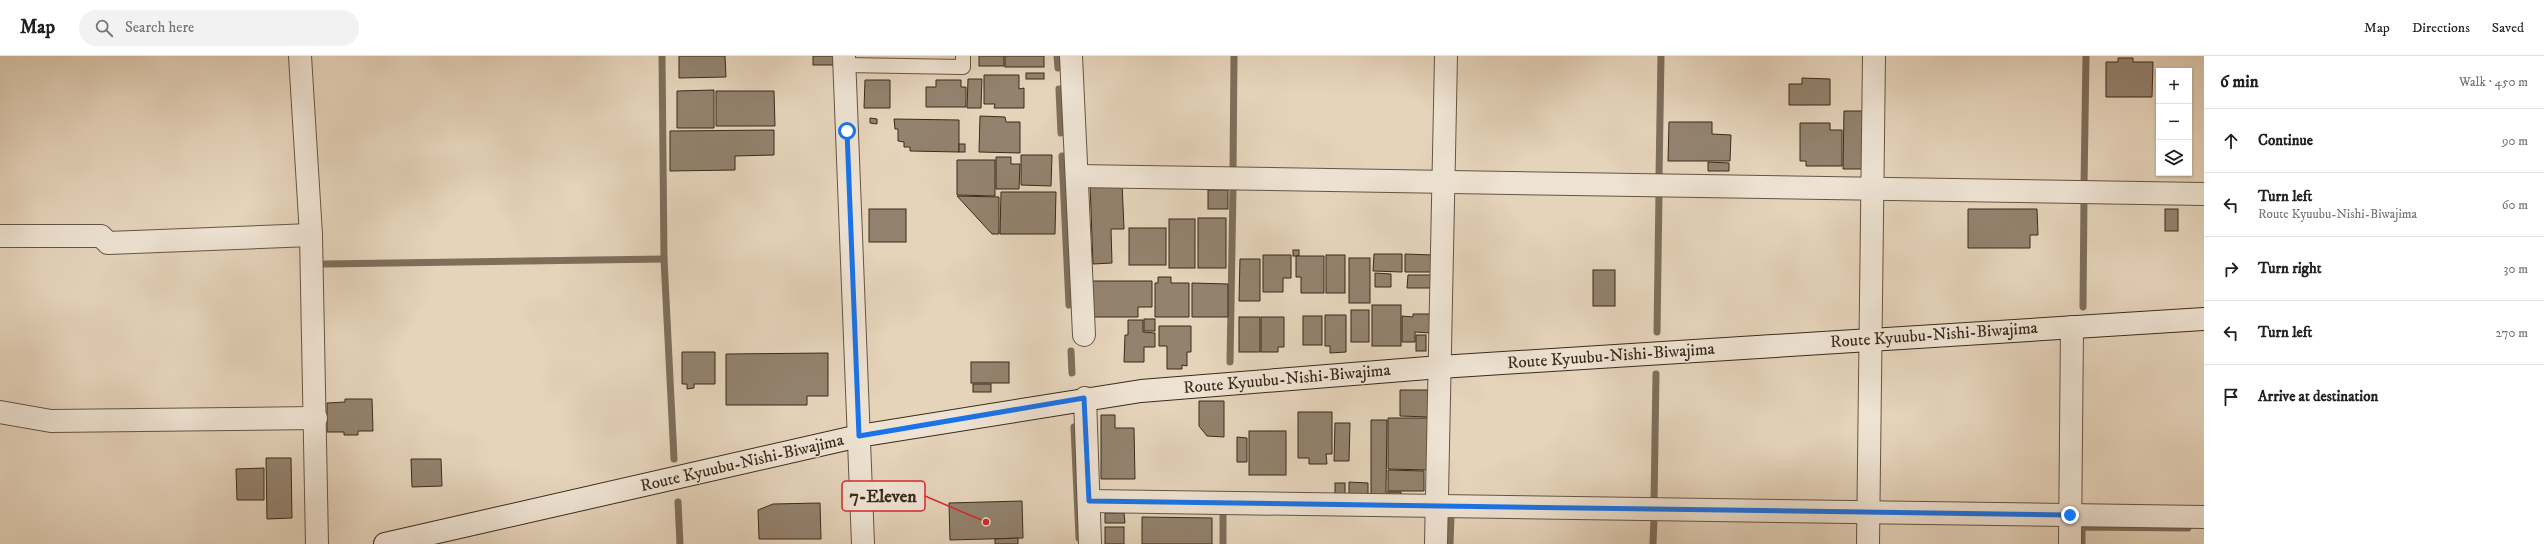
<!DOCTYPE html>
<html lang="en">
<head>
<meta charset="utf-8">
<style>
	body { margin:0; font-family:"IM FELL DW Pica",serif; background:#f2f2f2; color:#202124 }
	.controls { position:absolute; right:12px; top:12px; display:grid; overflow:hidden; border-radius:0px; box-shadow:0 1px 3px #0004 }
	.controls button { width:36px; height:36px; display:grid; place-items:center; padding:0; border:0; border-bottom:1px solid #e0e0e0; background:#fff; color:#202124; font:20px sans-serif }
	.stop { position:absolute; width:12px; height:12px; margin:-9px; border:3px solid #1a73e8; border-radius:50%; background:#fff }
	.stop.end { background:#1a73e8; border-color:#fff; box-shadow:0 1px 4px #0008 }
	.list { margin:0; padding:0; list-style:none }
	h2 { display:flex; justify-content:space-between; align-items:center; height:52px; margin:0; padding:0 16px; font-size:17px }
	h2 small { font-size:13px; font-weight:400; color:#757577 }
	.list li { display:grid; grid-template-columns:26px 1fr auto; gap:12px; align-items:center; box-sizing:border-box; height:64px; padding:0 16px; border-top:1px solid #e0e0e0 }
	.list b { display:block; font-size:15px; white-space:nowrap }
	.list p { margin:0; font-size:13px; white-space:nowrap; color:#757577 }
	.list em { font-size:13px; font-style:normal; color:#757577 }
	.icon { flex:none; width:22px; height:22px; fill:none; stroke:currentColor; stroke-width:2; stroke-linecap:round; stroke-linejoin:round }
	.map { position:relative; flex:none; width:2204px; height:488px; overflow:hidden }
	header { display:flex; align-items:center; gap:24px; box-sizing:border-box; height:56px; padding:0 20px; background:#fff; border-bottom:1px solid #e0e0e0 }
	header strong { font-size:19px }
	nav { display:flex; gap:22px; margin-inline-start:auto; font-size:14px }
	.search { width:280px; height:36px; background:#f2f2f2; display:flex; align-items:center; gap:10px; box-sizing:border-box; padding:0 14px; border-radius:22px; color:#757577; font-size:15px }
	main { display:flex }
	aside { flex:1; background:#fff }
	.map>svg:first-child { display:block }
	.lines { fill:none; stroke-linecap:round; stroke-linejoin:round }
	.stream { stroke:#7e6e5a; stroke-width:7 }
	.building { fill:#93826e; stroke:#3b2b1b }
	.service-casing { stroke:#665543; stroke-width:16 }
	.minor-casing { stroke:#665543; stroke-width:24 }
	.secondary-casing { stroke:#3b2b1b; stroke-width:24 }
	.service { stroke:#eee2d2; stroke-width:14 }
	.minor { stroke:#eee2d2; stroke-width:22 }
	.secondary { stroke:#eee2d2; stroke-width:22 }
	.route { stroke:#1a73e8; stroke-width:5 }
	.labels { text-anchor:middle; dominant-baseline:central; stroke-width:3; stroke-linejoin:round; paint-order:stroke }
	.street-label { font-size:17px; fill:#3b2b1b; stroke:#eee2d2 }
	.leader { fill:none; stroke:#d62828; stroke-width:1.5 }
	.callout-dot { fill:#d62828; stroke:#eee2d2; stroke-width:1.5 }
	.callout { fill:#eee2d2; stroke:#d62828; stroke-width:1.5 }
	.callout-label { font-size:18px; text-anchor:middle; font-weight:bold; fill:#3b2b1b }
</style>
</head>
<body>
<header>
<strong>Map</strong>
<div class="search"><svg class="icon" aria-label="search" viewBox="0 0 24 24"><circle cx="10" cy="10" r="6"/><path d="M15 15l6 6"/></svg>Search here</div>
<nav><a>Map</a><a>Directions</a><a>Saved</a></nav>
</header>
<main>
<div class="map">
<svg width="2204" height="488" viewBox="0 0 2204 488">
	<rect width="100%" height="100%" fill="#e5d3ba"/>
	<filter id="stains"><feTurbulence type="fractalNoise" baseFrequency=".005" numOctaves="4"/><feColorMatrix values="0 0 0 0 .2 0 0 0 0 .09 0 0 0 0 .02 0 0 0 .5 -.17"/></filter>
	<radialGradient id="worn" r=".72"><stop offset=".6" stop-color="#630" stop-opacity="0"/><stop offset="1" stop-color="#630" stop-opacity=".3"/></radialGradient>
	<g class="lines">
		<!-- stream -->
		<g class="stream">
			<polyline points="662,0 664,203 674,403"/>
			<polyline points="1057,0 1058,12"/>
			<polyline points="1059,33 1061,77"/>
			<polyline points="1062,100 1069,249"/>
			<polyline points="1233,114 1234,0"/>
			<polyline points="1659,121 1661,0"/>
			<polyline points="2084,130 2086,0"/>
			<polyline points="325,208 664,203"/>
			<polyline points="2083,251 2084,143"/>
			<polyline points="1657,276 1659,137"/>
			<polyline points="1071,295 1072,317"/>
			<polyline points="1230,306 1233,132"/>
			<polyline points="1074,371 1079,482"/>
			<polyline points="678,446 680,488"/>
			<polyline points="1654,447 1656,318"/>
			<polyline points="1223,488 1223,457"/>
			<polyline points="1450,488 1451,461"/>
			<polyline points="1653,488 1654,462"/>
			<polyline points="2082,488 2082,471 2188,472"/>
		</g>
	</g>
	<!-- building -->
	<g class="building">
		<polygon points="679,0 725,0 726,21 679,22"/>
		<rect x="813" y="0" width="23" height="9"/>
		<rect x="979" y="0" width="25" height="10"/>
		<rect x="1005" y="0" width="39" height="11"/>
		<polygon points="2118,2 2133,2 2133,6 2153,6 2152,41 2106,41 2106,6 2118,6"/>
		<rect x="1026" y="17" width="18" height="6"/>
		<polygon points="984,19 1019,19 1019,33 1024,32 1024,52 994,52 995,48 984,48"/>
		<polygon points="1802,22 1830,23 1830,49 1789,49 1789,28 1802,28"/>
		<polygon points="968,23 982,23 981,52 967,52"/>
		<polygon points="865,24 890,24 890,52 864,52"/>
		<polygon points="936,24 961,24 961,31 966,31 966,51 926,51 926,31 936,31"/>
		<polygon points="714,34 714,72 677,72 677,35"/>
		<polygon points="716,35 774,35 775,70 716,70"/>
		<polygon points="1844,55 1864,55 1864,113 1843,113"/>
		<polygon points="980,60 1005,61 1006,66 1020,66 1020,97 979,96"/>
		<polygon points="870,62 877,63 877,68 870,67"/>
		<polygon points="894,63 959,64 959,96 910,95 910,91 904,91 904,86 898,85 898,73 895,73"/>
		<polygon points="1669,66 1712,66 1712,78 1731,79 1730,105 1668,105"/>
		<polygon points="1800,67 1830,67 1830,74 1842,74 1842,110 1806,110 1806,105 1800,105"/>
		<polygon points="774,74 774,99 735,100 735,114 670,115 670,75"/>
		<rect x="959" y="88" width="6" height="8"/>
		<polygon points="1021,99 1052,99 1051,130 1021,129"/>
		<polygon points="996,101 1011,101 1011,108 1020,108 1019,133 996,133"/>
		<polygon points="957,104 995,104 995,140 957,139"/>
		<polygon points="1708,106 1729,107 1729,115 1708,115"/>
		<polygon points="1122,126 1124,173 1111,173 1112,207 1093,208 1090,127"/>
		<rect x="1208" y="134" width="20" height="19"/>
		<polygon points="1001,136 1056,136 1055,178 1000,178"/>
		<polygon points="957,140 999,141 999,178 992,178"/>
		<rect x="869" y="153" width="37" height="33"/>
		<polygon points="1968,153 2037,153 2038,179 2030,179 2030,192 1968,192"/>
		<rect x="2165" y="153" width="13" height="22"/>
		<rect x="1198" y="162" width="28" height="50"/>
		<rect x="1169" y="163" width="26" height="49"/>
		<rect x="1129" y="172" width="37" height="37"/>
		<rect x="1293" y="194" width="6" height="6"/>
		<polygon points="1374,198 1402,198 1402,216 1373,215"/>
		<polygon points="1405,198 1433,199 1433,216 1405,216"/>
		<polygon points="1263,199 1291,199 1291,222 1283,222 1283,236 1263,236"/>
		<rect x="1326" y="199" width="19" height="38"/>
		<polygon points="1296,200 1324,200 1324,237 1301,237 1301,221 1296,221"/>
		<rect x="1349" y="202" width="21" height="45"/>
		<polygon points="1240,203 1260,203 1260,245 1239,245"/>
		<rect x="1593" y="214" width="22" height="36"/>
		<polygon points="1375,217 1391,218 1391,231 1375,231"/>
		<polygon points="1408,219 1433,219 1433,232 1407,232"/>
		<polygon points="1158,221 1171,221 1171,227 1189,227 1189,261 1155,261 1155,227 1158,227"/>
		<polygon points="1092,225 1152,225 1152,251 1138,251 1138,261 1092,261"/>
		<polygon points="1192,227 1228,228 1228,261 1192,261"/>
		<rect x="1372" y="249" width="29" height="41"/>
		<rect x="1351" y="254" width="18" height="32"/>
		<polygon points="1413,258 1431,258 1431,277 1415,276 1415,286 1402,286 1402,260 1413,261"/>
		<polygon points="1325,259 1346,259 1346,296 1330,297 1330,290 1325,290"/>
		<rect x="1303" y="260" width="19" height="29"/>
		<rect x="1239" y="261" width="21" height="35"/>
		<polygon points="1261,261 1284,261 1284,291 1278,291 1278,296 1261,296"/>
		<rect x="1144" y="263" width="11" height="12"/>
		<polygon points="1128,264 1143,264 1143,276 1155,277 1155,291 1144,291 1144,306 1124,306 1125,279 1128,279"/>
		<polygon points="1159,270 1191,270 1191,296 1187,296 1187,310 1182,309 1182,313 1167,313 1167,290 1159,290"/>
		<rect x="1416" y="279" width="10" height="16"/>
		<polygon points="682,296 715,296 715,328 694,328 694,332 687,333 687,328 682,328"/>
		<polygon points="828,297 828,340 807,340 807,349 726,349 726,298"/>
		<rect x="971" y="306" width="38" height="21"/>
		<rect x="973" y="328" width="18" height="8"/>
		<polygon points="1400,334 1429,334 1429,361 1400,360"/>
		<polygon points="345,343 372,343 373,375 358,375 358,379 344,379 344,376 327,376 327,347 345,346"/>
		<polygon points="1199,345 1224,345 1224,381 1207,380 1199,370"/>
		<polygon points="1298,356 1332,356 1332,398 1326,398 1327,408 1309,408 1309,402 1298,402"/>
		<polygon points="1101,359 1115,359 1115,372 1134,372 1135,423 1101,423"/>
		<polygon points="1388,362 1429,362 1429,414 1388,413"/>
		<polygon points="1371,364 1387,364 1386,436 1401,436 1401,442 1371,441"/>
		<polygon points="1335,367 1350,367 1349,405 1334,405"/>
		<rect x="1249" y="375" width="37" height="44"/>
		<polygon points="1237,381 1247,382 1247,406 1237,406"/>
		<polygon points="266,402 291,402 292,462 267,463"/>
		<polygon points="411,403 441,403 442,430 412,431"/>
		<polygon points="264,412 264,444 237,444 236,413"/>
		<polygon points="1388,414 1424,415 1424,435 1388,435"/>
		<polygon points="1349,426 1368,427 1368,441 1349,441"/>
		<rect x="1335" y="427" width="10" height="14"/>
		<polygon points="1022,445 1023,482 950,484 949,447"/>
		<polygon points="820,447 821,483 759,483 758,454 773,448"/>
		<polygon points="1105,457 1124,457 1125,467 1105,467"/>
		<polygon points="1142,461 1212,462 1212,488 1142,488"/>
		<rect x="1105" y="471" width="19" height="17"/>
		<polygon points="1018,482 1018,488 995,488 995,483"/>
	</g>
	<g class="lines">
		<defs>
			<polyline id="service" points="845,9 963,11 963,0"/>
			<g id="minor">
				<polyline points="300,0 311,179 317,488"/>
				<polyline points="844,0 863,488"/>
				<polyline points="1071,0 1084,279"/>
				<polyline points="1077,120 2204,138"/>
				<polyline points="0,180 101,180 108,187 311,179"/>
				<polyline points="1085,342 1090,488"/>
				<polyline points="0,356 51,365 316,362"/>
				<polyline points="1089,445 2204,461"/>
				<polyline points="1436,488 1446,0"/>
				<polyline points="1868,488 1874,0"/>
				<polyline points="2070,488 2072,271"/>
			</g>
			<polyline id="secondary" points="385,488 859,380 1141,335 1440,311 2204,263"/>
		</defs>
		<!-- service casing -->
		<use href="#service" class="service-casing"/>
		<!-- minor casing -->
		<use href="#minor" class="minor-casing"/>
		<!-- secondary casing -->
		<use href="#secondary" class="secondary-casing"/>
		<!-- service -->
		<use href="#service" class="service"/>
		<!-- minor -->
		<use href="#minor" class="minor"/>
		<!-- secondary -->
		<use href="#secondary" class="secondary"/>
	</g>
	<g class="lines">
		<!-- route -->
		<polyline class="route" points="847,75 859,380 1084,342 1089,445 2070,459"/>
	</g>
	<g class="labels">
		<!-- street labels -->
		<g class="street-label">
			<text transform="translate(1934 279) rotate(-4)">Route Kyuubu-Nishi-Biwajima</text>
			<text transform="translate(1611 300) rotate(-4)">Route Kyuubu-Nishi-Biwajima</text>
			<text transform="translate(1287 323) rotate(-5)">Route Kyuubu-Nishi-Biwajima</text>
			<text transform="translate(742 407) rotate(-13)">Route Kyuubu-Nishi-Biwajima</text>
		</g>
	</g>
	<!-- callouts -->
	<path class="leader" d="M986 466L925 440"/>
	<circle class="callout-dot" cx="986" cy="466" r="4"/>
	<rect class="callout" x="842" y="425" width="83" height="30" rx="4"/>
	<g class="callout-label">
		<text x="883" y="446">7-Eleven</text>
	</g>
	<rect width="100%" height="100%" filter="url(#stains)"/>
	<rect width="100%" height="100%" fill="url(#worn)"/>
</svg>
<div class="controls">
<button>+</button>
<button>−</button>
<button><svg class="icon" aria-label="layers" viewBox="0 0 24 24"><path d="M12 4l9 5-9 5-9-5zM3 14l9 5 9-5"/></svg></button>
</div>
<div class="stop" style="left:847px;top:75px"></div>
<div class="stop end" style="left:2070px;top:459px"></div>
</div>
<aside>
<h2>6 min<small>Walk · 450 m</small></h2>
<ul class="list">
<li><svg class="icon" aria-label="ahead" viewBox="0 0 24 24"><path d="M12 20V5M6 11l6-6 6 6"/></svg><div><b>Continue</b></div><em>90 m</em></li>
<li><svg class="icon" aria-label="left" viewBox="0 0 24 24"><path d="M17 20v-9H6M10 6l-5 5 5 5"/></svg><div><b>Turn left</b><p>Route Kyuubu-Nishi-Biwajima</p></div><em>60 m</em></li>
<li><svg class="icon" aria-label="right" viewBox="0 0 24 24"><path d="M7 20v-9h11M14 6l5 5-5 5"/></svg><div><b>Turn right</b></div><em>30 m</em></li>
<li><svg class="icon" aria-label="left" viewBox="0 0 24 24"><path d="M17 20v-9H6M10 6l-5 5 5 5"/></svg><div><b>Turn left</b></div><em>270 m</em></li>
<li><svg class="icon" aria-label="arrive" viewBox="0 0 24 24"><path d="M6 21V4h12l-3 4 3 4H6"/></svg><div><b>Arrive at destination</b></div></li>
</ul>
</aside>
</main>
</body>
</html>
